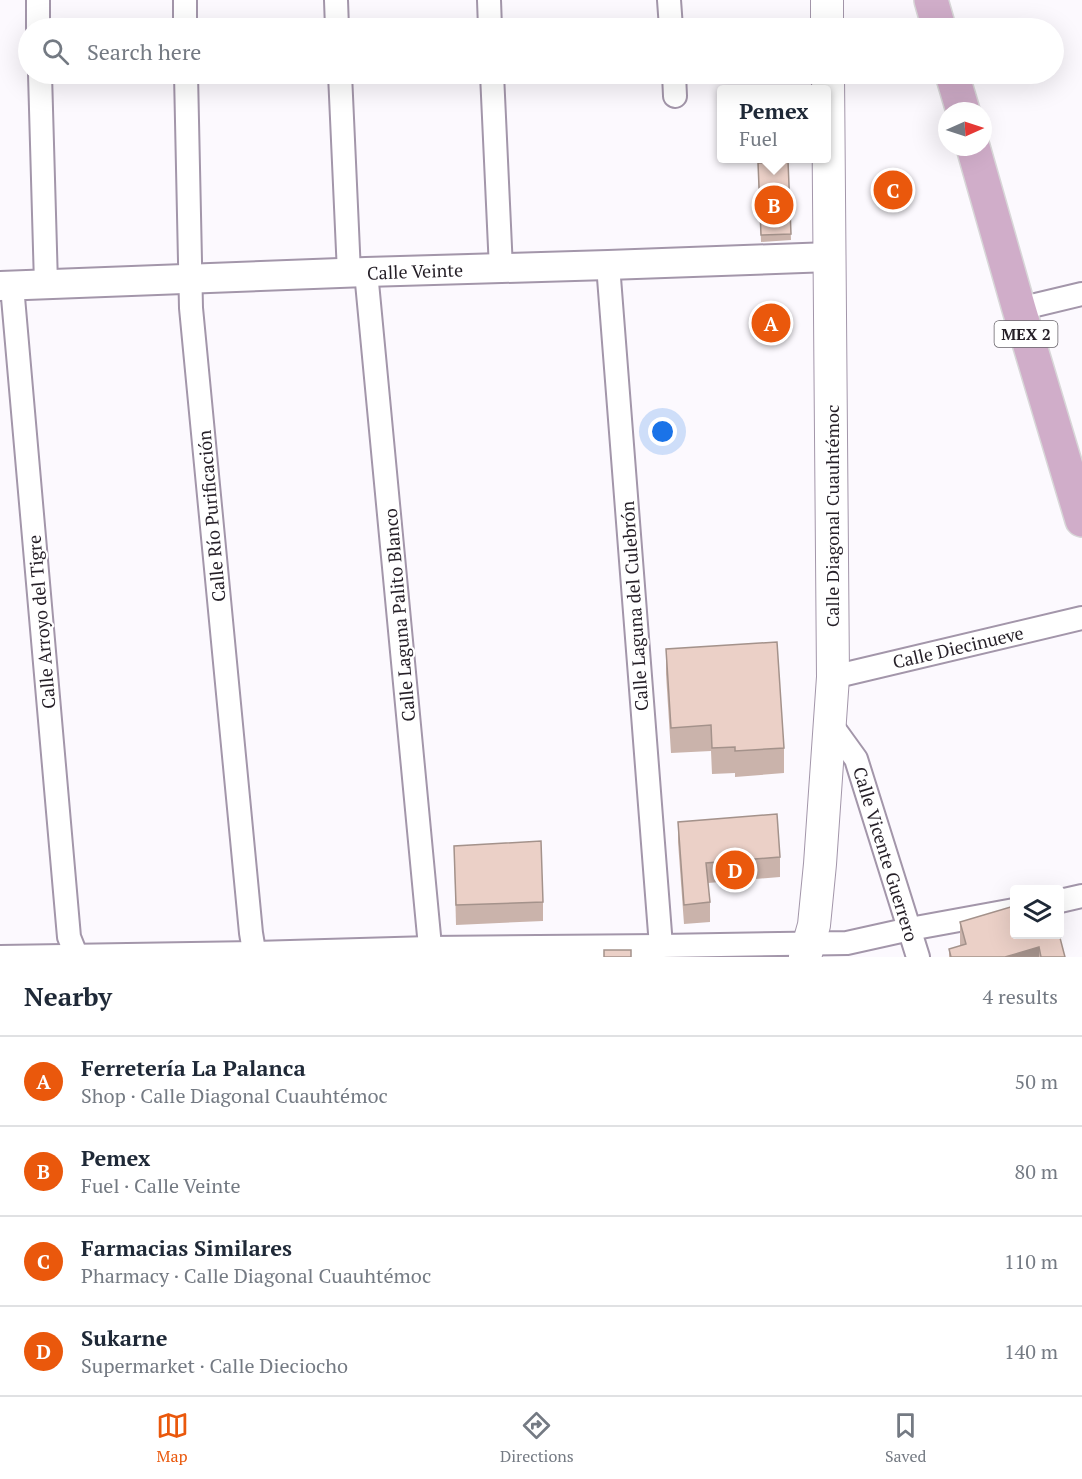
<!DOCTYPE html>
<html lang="en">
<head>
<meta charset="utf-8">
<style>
	body { margin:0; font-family:"PT Serif",serif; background:#f2f2f3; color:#1f2937 }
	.controls { position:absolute; right:18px; bottom:18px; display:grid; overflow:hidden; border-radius:6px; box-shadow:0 6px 24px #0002 }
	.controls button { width:54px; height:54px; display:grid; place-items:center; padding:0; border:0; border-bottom:2px solid #e0e1e3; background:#fff; color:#1f2937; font:30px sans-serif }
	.compass { position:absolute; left:938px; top:102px; width:54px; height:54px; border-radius:50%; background:#fff; box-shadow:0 6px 24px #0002; rotate:87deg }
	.you { position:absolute; left:663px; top:432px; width:21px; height:21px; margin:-15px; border:4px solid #fff; border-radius:50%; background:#1a73e8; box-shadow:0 0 0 9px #1a73e833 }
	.badge { display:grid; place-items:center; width:39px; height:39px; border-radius:50%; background:#ea580c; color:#fff; font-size:20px; font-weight:700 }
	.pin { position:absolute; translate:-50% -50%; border:3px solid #fff; box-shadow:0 2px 6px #0006 }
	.popup { position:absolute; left:717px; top:85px; width:114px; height:78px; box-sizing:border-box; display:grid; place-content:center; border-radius:6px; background:#fff; filter:drop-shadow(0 2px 4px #0005); font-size:20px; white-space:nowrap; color:#747a83 }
	.popup b { font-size:22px; color:#1f2937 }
	.popup::after { content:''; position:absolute; left:50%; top:100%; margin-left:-12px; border:12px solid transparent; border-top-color:#fff }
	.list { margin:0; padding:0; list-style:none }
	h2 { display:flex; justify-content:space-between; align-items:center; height:78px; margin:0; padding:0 24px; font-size:26px }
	h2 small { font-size:20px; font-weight:400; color:#747a83 }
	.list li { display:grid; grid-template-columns:39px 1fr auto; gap:18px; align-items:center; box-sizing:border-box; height:90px; padding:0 24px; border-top:2px solid #e0e1e3 }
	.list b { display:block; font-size:22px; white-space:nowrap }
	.list p { margin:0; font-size:20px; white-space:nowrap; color:#747a83 }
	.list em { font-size:20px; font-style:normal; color:#747a83 }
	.icon { flex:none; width:33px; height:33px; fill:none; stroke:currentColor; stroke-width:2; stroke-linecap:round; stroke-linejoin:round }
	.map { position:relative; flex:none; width:1082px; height:957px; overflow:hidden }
	.search { position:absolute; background:#fff; box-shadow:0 6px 24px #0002; left:18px; right:18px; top:18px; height:66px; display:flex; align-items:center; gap:15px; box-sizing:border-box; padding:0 21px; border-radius:33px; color:#747a83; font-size:22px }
	.sheet { height:438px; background:#fff }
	nav { display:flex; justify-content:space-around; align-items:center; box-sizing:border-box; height:84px; border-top:2px solid #e0e1e3; background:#fff; font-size:16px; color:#747a83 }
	nav a { display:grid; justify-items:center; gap:3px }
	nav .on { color:#ea580c }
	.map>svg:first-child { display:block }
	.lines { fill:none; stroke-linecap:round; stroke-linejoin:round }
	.minor-casing { stroke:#a396aa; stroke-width:26 }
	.tertiary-casing { stroke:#a396aa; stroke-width:32 }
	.secondary-casing { stroke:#a396aa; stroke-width:34 }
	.primary-casing { stroke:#d8d7d8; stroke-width:36 }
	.minor { stroke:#fff; stroke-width:22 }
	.tertiary { stroke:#fff; stroke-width:28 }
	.secondary { stroke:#fff; stroke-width:32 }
	.primary { stroke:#d0adc9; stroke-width:33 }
	.wall { fill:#cab3ab }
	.shaded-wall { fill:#a4928b }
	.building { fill:#ebd0c7; stroke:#a4928b; stroke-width:1.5 }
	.labels { text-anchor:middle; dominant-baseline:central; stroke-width:4.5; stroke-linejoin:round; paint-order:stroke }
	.shield { fill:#fff; stroke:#666268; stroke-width:1.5 }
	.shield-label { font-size:16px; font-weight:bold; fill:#251f27 }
	.street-label { font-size:18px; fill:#251f27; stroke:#fff }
</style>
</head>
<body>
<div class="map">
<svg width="1082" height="957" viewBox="0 0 1082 957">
	<rect width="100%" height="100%" fill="#fcf9fe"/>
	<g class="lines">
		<defs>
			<g id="minor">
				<polyline points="38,0 38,28"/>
				<polyline points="185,0 185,28"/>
				<polyline points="336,0 337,28"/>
				<polyline points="489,0 490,28"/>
				<polyline points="669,0 671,28"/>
				<polyline points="40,74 46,284"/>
				<polyline points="186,74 191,308 251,933 255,957"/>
				<polyline points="340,74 349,273"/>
				<polyline points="492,74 501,269"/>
				<polyline points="674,74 675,96"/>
				<polyline points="608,265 661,946"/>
				<polyline points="366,272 431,957"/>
				<polyline points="12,286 69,937 77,957"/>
				<polyline points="1019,309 1082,294"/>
				<polyline points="833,677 1082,618"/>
				<polyline points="830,723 856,759 918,957"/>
				<polyline points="1060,901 1082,896"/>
				<polyline points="0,957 255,953 430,948 661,946 847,943 910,929 1014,910"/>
			</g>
			<polyline id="tertiary" points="0,286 366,272 608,265 830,257"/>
			<g id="secondary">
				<polyline points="827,0 827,28"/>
				<polyline points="805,957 814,925 820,864 833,677 828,74"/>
			</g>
			<g id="primary">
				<polyline points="931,0 939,28"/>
				<polyline points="952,74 963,111"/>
				<polyline points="973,147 1019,309 1082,520"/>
			</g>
		</defs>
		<!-- minor casing -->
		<use href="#minor" class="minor-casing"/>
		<!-- tertiary casing -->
		<use href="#tertiary" class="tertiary-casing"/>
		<!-- secondary casing -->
		<use href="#secondary" class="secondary-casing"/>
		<!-- primary casing -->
		<use href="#primary" class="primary-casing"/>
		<!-- minor -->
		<use href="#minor" class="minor"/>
		<!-- tertiary -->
		<use href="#tertiary" class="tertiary"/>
		<!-- secondary -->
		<use href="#secondary" class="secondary"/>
		<!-- primary -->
		<use href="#primary" class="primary"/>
	</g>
	<!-- wall -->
	<g class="wall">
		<polygon points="788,161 791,240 761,242 758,163"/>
		<polygon points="666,649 784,748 784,773 735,777 735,773 712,774 711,751 671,753 666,674"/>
		<polygon points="678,822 780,857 780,877 708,883 710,902 710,922 684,924 678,842"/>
		<polygon points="454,846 543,902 543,921 456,925"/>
		<polygon points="960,922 1065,957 949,957 949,949 960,946"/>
	</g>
	<!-- shaded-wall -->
	<polygon class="shaded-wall" points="1039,947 1039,957 1005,957"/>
	<!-- building -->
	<g class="building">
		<polygon points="788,161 791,234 761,235 758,163"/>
		<polygon points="777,642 784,748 735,751 735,747 712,748 711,725 671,728 666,649"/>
		<polygon points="777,814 780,857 706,863 710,902 684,905 678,822"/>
		<polygon points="541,841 543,902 456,905 454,846"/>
		<polygon points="1014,906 1014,934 1059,934 1065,957 1041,957 1039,947 1005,957 951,957 949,949 966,944 960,922"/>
		<rect x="604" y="950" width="27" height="7"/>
	</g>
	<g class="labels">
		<!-- shield labels -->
		<rect class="shield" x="994.5" y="321" width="63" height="26" rx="4.5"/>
		<g class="shield-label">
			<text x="1026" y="334">MEX 2</text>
		</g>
		<!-- street labels -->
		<g class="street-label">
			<text transform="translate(415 271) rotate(-2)">Calle Veinte</text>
			<text transform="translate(211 516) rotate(-95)">Calle Río Purificación</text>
			<text transform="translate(832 516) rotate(-90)">Calle Diagonal Cuauhtémoc</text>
			<text transform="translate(634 606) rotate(-94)">Calle Laguna del Culebrón</text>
			<text transform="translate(399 615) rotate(-95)">Calle Laguna Palito Blanco</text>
			<text transform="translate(41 622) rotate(-95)">Calle Arroyo del Tigre</text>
			<text transform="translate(958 647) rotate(-13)">Calle Diecinueve</text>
			<text transform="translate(886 854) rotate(73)">Calle Vicente Guerrero</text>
		</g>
	</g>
</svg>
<div class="controls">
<button><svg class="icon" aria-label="layers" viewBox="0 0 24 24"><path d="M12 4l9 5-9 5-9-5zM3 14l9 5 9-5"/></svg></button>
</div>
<svg class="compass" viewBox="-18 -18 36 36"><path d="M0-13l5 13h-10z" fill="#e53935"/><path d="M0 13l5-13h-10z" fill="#747a83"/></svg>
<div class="you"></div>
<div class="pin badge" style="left:771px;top:323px">A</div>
<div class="pin badge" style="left:774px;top:205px">B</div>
<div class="popup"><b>Pemex</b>Fuel</div>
<div class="pin badge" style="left:893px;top:190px">C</div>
<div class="pin badge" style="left:735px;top:870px">D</div>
<div class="search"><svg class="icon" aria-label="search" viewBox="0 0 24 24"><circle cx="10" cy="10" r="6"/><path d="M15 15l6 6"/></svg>Search here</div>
</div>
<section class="sheet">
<h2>Nearby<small>4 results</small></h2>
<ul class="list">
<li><span class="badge">A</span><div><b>Ferretería La Palanca</b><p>Shop · Calle Diagonal Cuauhtémoc</p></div><em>50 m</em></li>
<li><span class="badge">B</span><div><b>Pemex</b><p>Fuel · Calle Veinte</p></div><em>80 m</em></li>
<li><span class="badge">C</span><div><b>Farmacias Similares</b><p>Pharmacy · Calle Diagonal Cuauhtémoc</p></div><em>110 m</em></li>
<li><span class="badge">D</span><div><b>Sukarne</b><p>Supermarket · Calle Dieciocho</p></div><em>140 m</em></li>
</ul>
</section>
<nav>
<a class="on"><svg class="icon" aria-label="map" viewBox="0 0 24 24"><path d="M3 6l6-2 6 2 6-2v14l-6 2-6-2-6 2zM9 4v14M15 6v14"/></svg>Map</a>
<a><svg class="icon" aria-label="directions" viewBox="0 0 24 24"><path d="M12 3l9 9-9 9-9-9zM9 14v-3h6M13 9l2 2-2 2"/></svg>Directions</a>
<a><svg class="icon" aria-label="saved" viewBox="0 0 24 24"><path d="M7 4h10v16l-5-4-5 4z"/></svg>Saved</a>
</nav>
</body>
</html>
